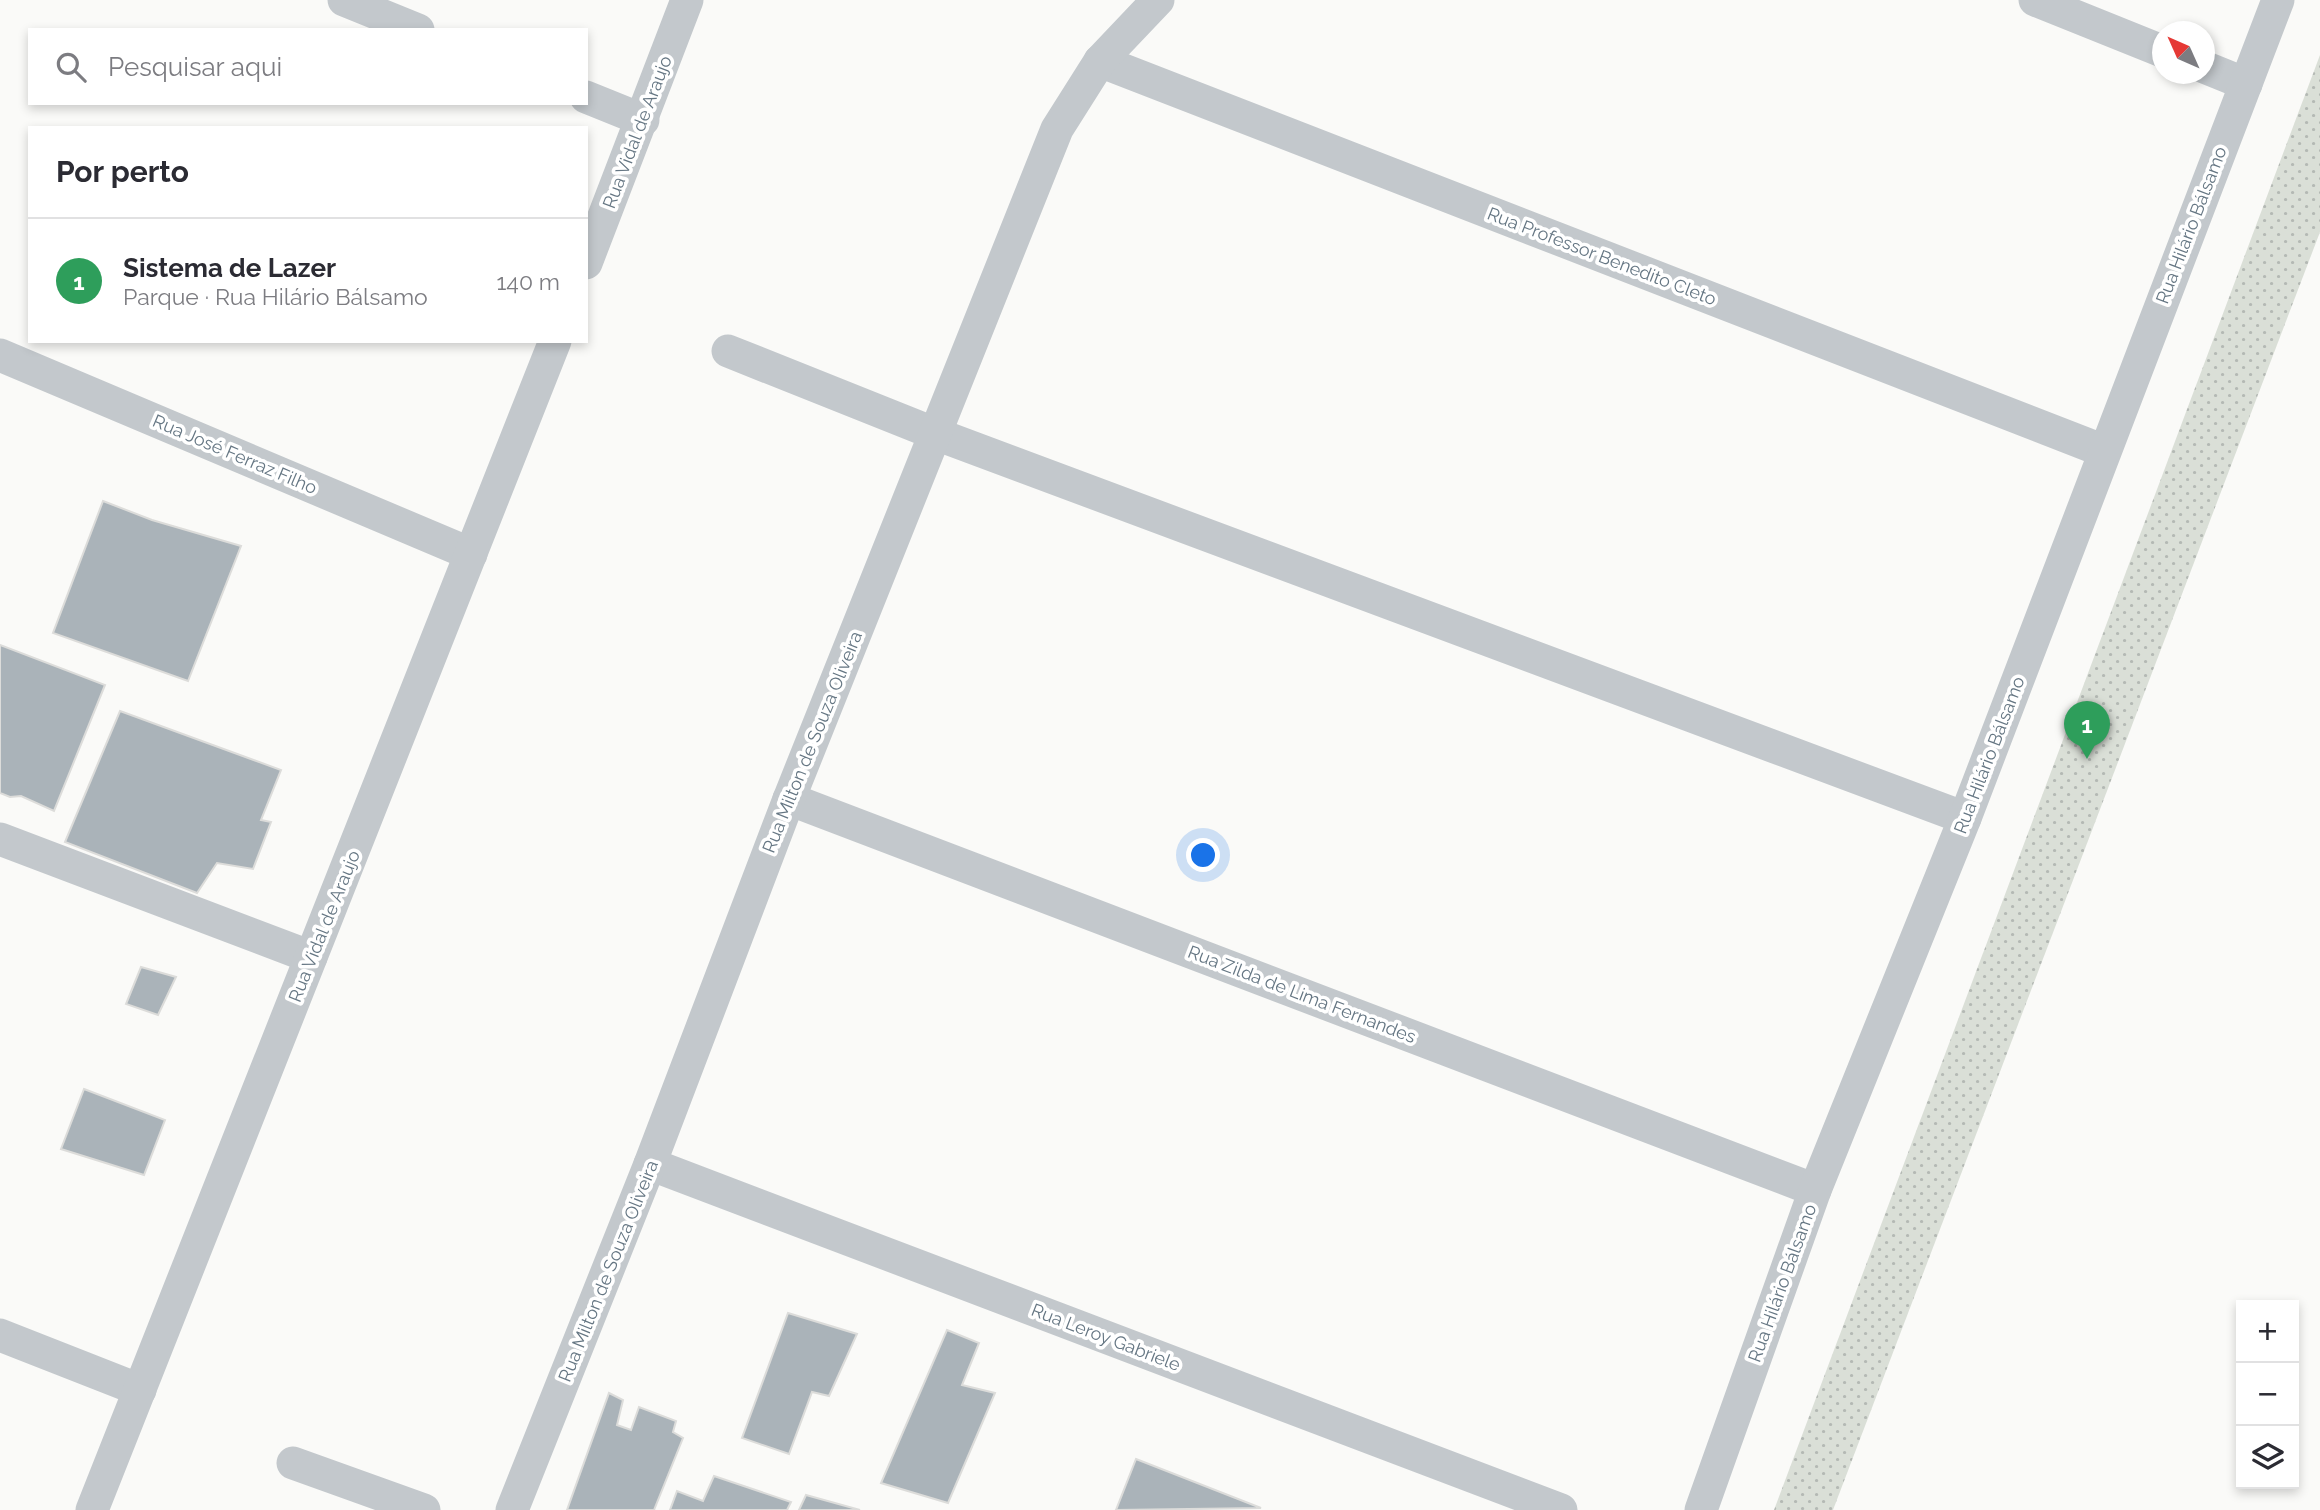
<!DOCTYPE html>
<html lang="pt">
<head>
<meta charset="utf-8">
<style>
	body { margin:0; font-family:Raleway,sans-serif; background:#f2f2f3; color:#2b2b33 }
	.controls { position:absolute; right:21px; bottom:21px; display:grid; overflow:hidden; border-radius:0px; box-shadow:0 4px 10px #0003 }
	.controls button { width:63px; height:63px; display:grid; place-items:center; padding:0; border:0; border-bottom:2px solid #e1e1e2; background:#fff; color:#2b2b33; font:35px sans-serif }
	.compass { position:absolute; left:2152px; top:21px; width:63px; height:63px; border-radius:50%; background:#fff; box-shadow:0 4px 10px #0003; rotate:315deg }
	.you { position:absolute; left:1204px; top:856px; width:24px; height:24px; margin:-18px; border:5px solid #fff; border-radius:50%; background:#1a73e8; box-shadow:0 0 0 10px #1a73e833 }
	.badge { display:grid; place-items:center; width:46px; height:46px; border-radius:50%; background:#b45309; color:#fff; font-size:23px; font-weight:700 }
	.pin { position:absolute; translate:-50% -58px; filter:drop-shadow(0 2px 4px #0008) }
	.pin::after { content:''; position:absolute; top:37px; width:24px; height:21px; background:inherit; clip-path:polygon(0 0,100% 0,50% 100%) }
	.list { margin:0; padding:0; list-style:none }
	h2 { display:flex; justify-content:space-between; align-items:center; height:91px; margin:0; padding:0 28px; font-size:30px }
	h2 small { font-size:23px; font-weight:400; color:#7c7c81 }
	.list li { display:grid; grid-template-columns:46px 1fr auto; gap:21px; align-items:center; box-sizing:border-box; height:126px; padding:0 28px; border-top:2px solid #e1e1e2 }
	.list b { display:block; font-size:26px; white-space:nowrap }
	.list p { margin:0; font-size:23px; white-space:nowrap; color:#7c7c81 }
	.list em { font-size:23px; font-style:normal; color:#7c7c81 }
	.icon { flex:none; width:38px; height:38px; fill:none; stroke:currentColor; stroke-width:2; stroke-linecap:round; stroke-linejoin:round }
	.map { position:relative; flex:none; width:2320px; height:1510px; overflow:hidden }
	.search { position:absolute; background:#fff; box-shadow:0 4px 10px #0003; left:28px; top:28px; width:560px; height:77px; display:flex; align-items:center; gap:18px; box-sizing:border-box; padding:0 24px; border-radius:0px; color:#7c7c81; font-size:26px }
	.panel { position:absolute; background:#fff; box-shadow:0 4px 10px #0003; left:28px; top:126px; width:560px; height:217px; border-radius:0px }
	.map>svg:first-child { display:block }
	.park { fill:url(#park-dots) }
	.building { fill:#aab3b9; stroke:#dcdcda; stroke-width:2 }
	.lines { fill:none; stroke-linecap:round; stroke-linejoin:round }
	.minor { stroke:#c3c8cc; stroke-width:33 }
	.labels { text-anchor:middle; dominant-baseline:central; stroke-width:7; stroke-linejoin:round; paint-order:stroke }
	.street-label { font-size:18px; fill:#657683; stroke:#fff }
</style>
</head>
<body>
<div class="map">
<svg width="2320" height="1510" viewBox="0 0 2320 1510">
	<defs>
		<pattern id="park-dots" width="8" height="8" patternUnits="userSpaceOnUse" patternTransform="scale(1.75)"><rect width="8" height="8" fill="#dadfd7"/><path d="M2 2h.1M6 6h.1" fill="none" stroke="#b4b9b4" stroke-width="1.8" stroke-linecap="round"/></pattern>
	</defs>
	<rect width="100%" height="100%" fill="#fafaf8"/>
	<!-- park -->
	<polygon class="park" points="2320,55 2320,232 1833,1510 1774,1510"/>
	<!-- building -->
	<g class="building">
		<polygon points="103,501 152,520 241,546 188,681 53,633"/>
		<polygon points="0,645 105,685 54,811 21,796 10,797 0,793"/>
		<polygon points="120,711 281,770 261,820 271,822 253,869 217,863 197,893 65,842"/>
		<polygon points="141,967 176,977 158,1015 126,1004"/>
		<polygon points="84,1089 165,1120 144,1175 61,1149"/>
		<polygon points="788,1313 857,1334 829,1396 812,1392 789,1454 742,1438"/>
		<polygon points="947,1330 979,1343 962,1385 995,1393 948,1503 881,1483"/>
		<polygon points="609,1393 623,1400 617,1425 631,1430 639,1407 676,1421 673,1432 683,1438 654,1510 567,1510"/>
		<polygon points="1136,1459 1261,1508 1116,1510"/>
		<polygon points="714,1476 791,1502 787,1510 670,1510 677,1491 703,1501"/>
		<polygon points="806,1495 860,1510 799,1510"/>
	</g>
	<g class="lines">
		<!-- minor -->
		<g class="minor">
			<polyline points="344,0 418,30"/>
			<polyline points="2035,0 2162,51"/>
			<polyline points="1100,61 2104,451"/>
			<polyline points="2204,67 2246,84"/>
			<polyline points="586,97 643,120"/>
			<polyline points="586,263 687,0"/>
			<polyline points="728,351 936,434 1965,818"/>
			<polyline points="0,355 471,554"/>
			<polyline points="789,799 1815,1190"/>
			<polyline points="0,839 311,957"/>
			<polyline points="650,1164 1561,1510"/>
			<polyline points="0,1335 140,1390"/>
			<polyline points="293,1463 424,1510"/>
			<polyline points="92,1510 555,341"/>
			<polyline points="512,1510 650,1164 789,799 1057,129 1100,61 1158,0"/>
			<polyline points="1701,1510 1815,1190 1965,818 2278,0"/>
		</g>
	</g>
	<g class="labels">
		<!-- street labels -->
		<g class="street-label">
			<text transform="translate(637 132) rotate(-69)">Rua Vidal de Araujo</text>
			<text transform="translate(2191 225) rotate(-69)">Rua Hilário Bálsamo</text>
			<text transform="translate(1602 256) rotate(21)">Rua Professor Benedito Cleto</text>
			<text transform="translate(235 454) rotate(23)">Rua José Ferraz Filho</text>
			<text transform="translate(812 742) rotate(-68)">Rua Milton de Souza Oliveira</text>
			<text transform="translate(1989 755) rotate(-69)">Rua Hilário Bálsamo</text>
			<text transform="translate(324 926) rotate(-68)">Rua Vidal de Araujo</text>
			<text transform="translate(1302 994) rotate(21)">Rua Zilda de Lima Fernandes</text>
			<text transform="translate(608 1271) rotate(-68)">Rua Milton de Souza Oliveira</text>
			<text transform="translate(1782 1283) rotate(-70)">Rua Hilário Bálsamo</text>
			<text transform="translate(1106 1337) rotate(21)">Rua Leroy Gabriele</text>
		</g>
	</g>
</svg>
<div class="controls">
<button>+</button>
<button>−</button>
<button><svg class="icon" aria-label="layers" viewBox="0 0 24 24"><path d="M12 4l9 5-9 5-9-5zM3 14l9 5 9-5"/></svg></button>
</div>
<svg class="compass" viewBox="-18 -18 36 36"><path d="M0-13l5 13h-10z" fill="#e53935"/><path d="M0 13l5-13h-10z" fill="#7c7c81"/></svg>
<div class="you"></div>
<div class="pin badge" style="left:2087px;top:759px;background:#2e9e5b">1</div>
<div class="search"><svg class="icon" aria-label="search" viewBox="0 0 24 24"><circle cx="10" cy="10" r="6"/><path d="M15 15l6 6"/></svg>Pesquisar aqui</div>
<section class="panel">
<h2>Por perto<small></small></h2>
<ul class="list">
<li><span class="badge" style="background:#2e9e5b">1</span><div><b>Sistema de Lazer</b><p>Parque · Rua Hilário Bálsamo</p></div><em>140 m</em></li>
</ul>
</section>
</div>
</body>
</html>
